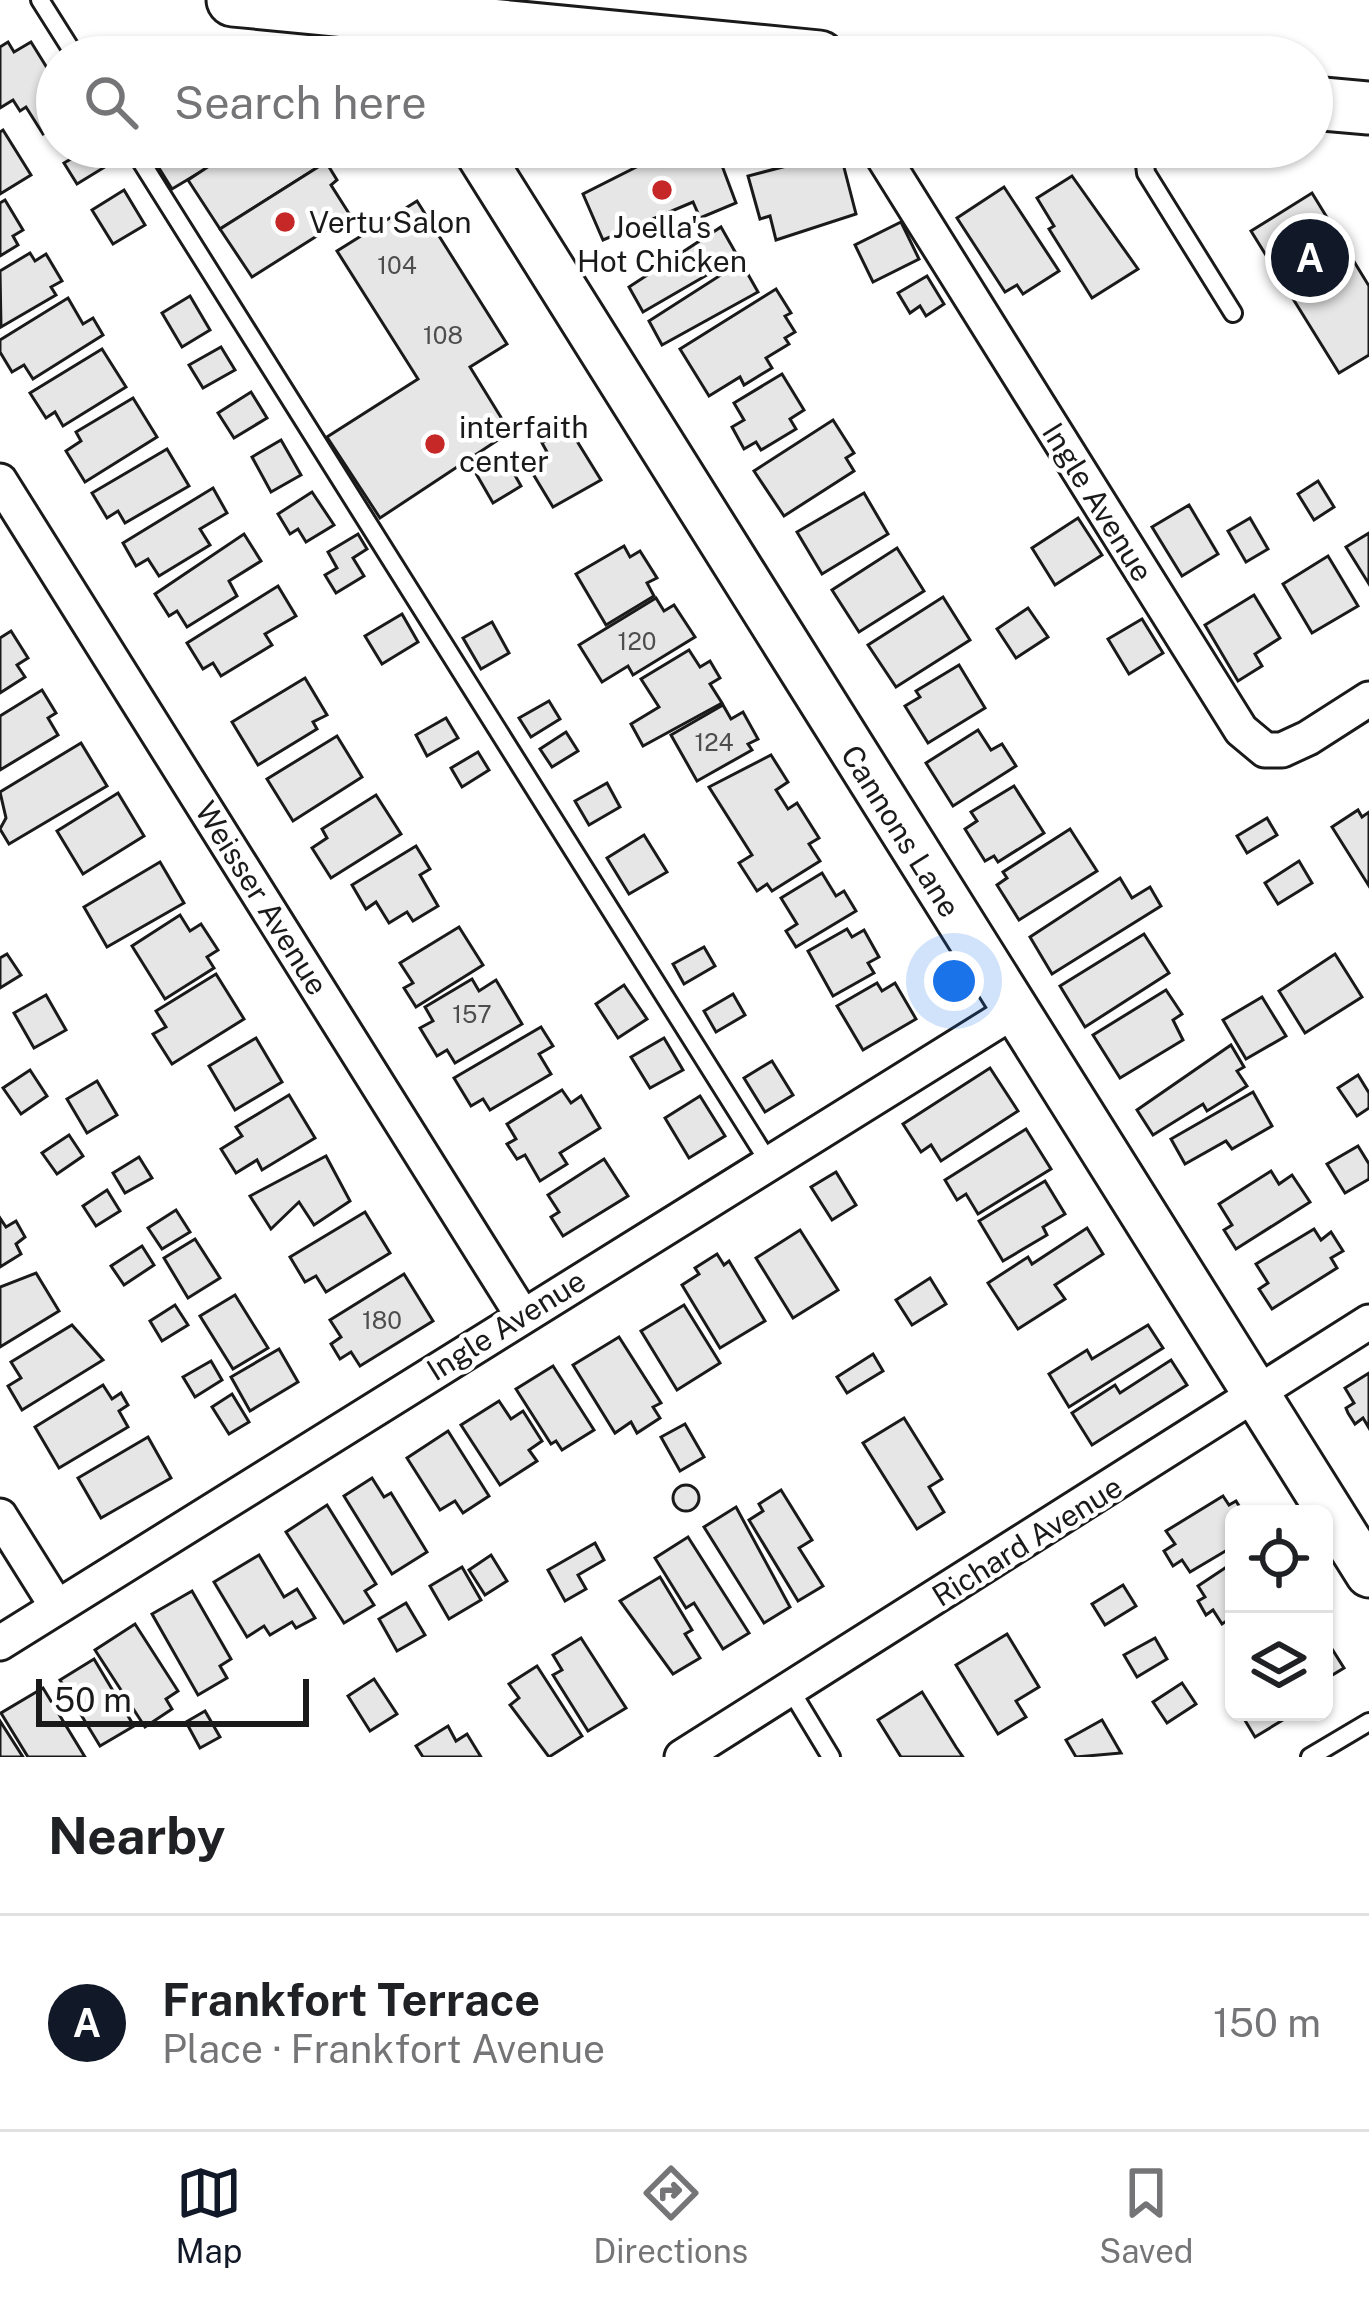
<!DOCTYPE html>
<html lang="en">
<head>
<meta charset="utf-8">
<style>
	body { margin:0; font-family:"Public Sans",sans-serif; background:#f6f6f6; color:#202124 }
	.controls { position:absolute; right:36px; bottom:36px; display:grid; overflow:hidden; border-radius:18px; box-shadow:0 3px 9px #0004 }
	.controls button { width:108px; height:108px; display:grid; place-items:center; padding:0; border:0; border-bottom:3px solid #e0e0e0; background:#fff; color:#202124; font:60px sans-serif }
	.scale { position:absolute; left:36px; bottom:30px; width:273px; box-sizing:border-box; padding-left:12px; border:6px solid #1a1a1a; border-top:0; font-size:33px; line-height:42px; white-space:nowrap; color:#1a1a1a; -webkit-text-stroke:9px #fff; paint-order:stroke }
	.you { position:absolute; left:954px; top:981px; width:42px; height:42px; margin:-30px; border:9px solid #fff; border-radius:50%; background:#1a73e8; box-shadow:0 0 0 18px #1a73e833 }
	.badge { display:grid; place-items:center; width:78px; height:78px; border-radius:50%; background:#111827; color:#fff; font-size:39px; font-weight:700 }
	.pin { position:absolute; translate:-50% -50%; border:6px solid #fff; box-shadow:0 3px 12px #0006 }
	.list { margin:0; padding:0; list-style:none }
	h2 { display:flex; justify-content:space-between; align-items:center; height:156px; margin:0; padding:0 48px; font-size:51px }
	h2 small { font-size:39px; font-weight:400; color:#757577 }
	.list li { display:grid; grid-template-columns:78px 1fr auto; gap:36px; align-items:center; box-sizing:border-box; height:216px; padding:0 48px; border-top:3px solid #e0e0e0 }
	.list b { display:block; font-size:45px; white-space:nowrap }
	.list p { margin:0; font-size:39px; white-space:nowrap; color:#757577 }
	.list em { font-size:39px; font-style:normal; color:#757577 }
	.icon { flex:none; width:66px; height:66px; fill:none; stroke:currentColor; stroke-width:2; stroke-linecap:round; stroke-linejoin:round }
	.map { position:relative; flex:none; width:1369px; height:1757px; overflow:hidden }
	.search { position:absolute; background:#fff; box-shadow:0 3px 9px #0004; left:36px; right:36px; top:36px; height:132px; display:flex; align-items:center; gap:30px; box-sizing:border-box; padding:0 42px; border-radius:66px; color:#757577; font-size:45px }
	.sheet { height:372px; background:#fff }
	nav { display:flex; justify-content:space-around; align-items:center; box-sizing:border-box; height:168px; border-top:3px solid #e0e0e0; background:#fff; font-size:33px; color:#757577 }
	nav a { display:grid; justify-items:center; gap:6px }
	nav .on { color:#111827 }
	.map>svg:first-child { display:block }
	.building { fill:#e6e6e6; stroke:#1a1a1a; stroke-width:3 }
	.lines { fill:none; stroke-linecap:round; stroke-linejoin:round }
	.lane-casing { stroke:#1a1a1a; stroke-width:22 }
	.street-casing { stroke:#1a1a1a; stroke-width:39 }
	.secondary-casing { stroke:#1a1a1a; stroke-width:51 }
	.primary-casing { stroke:#1a1a1a; stroke-width:57 }
	.lane { stroke:#fff; stroke-width:16 }
	.street { stroke:#fff; stroke-width:33 }
	.secondary { stroke:#fff; stroke-width:45 }
	.primary { stroke:#fff; stroke-width:51 }
	.poi-dot { fill:#c62828; stroke:#fff; stroke-width:4.5 }
	.labels { text-anchor:middle; dominant-baseline:central; stroke-width:9; stroke-linejoin:round; paint-order:stroke }
	.number-label { font-size:24px; fill:#4d4d4d }
	.poi-label { font-size:30px; fill:#1a1a1a; stroke:#fff; text-anchor:start }
	.street-label { font-size:30px; fill:#1a1a1a; stroke:#fff }
</style>
</head>
<body>
<div class="map">
<svg width="1369" height="1757" viewBox="0 0 1369 1757">
	<rect width="100%" height="100%" fill="#fff"/>
	<!-- building -->
	<g class="building">
		<polygon points="8,42 14,52 31,42 57,84 57,126 43,134 26,107 20,111 13,100 0,108 0,47"/>
		<polygon points="3,130 31,175 0,194 0,132"/>
		<polygon points="92,147 108,165 77,184 64,163"/>
		<polygon points="146,147 238,147 239,149 172,189"/>
		<polygon points="316,147 326,162 220,229 188,180 238,147"/>
		<polygon points="676,147 715,147 736,203 700,218 693,202 603,240 583,194"/>
		<polygon points="840,152 856,214 776,240 770,216 760,219 748,176"/>
		<polygon points="326,162 337,180 331,185 350,215 252,277 220,229"/>
		<polygon points="1072,176 1138,269 1092,298 1049,229 1054,226 1037,198"/>
		<polygon points="1004,187 1059,271 1023,294 1017,285 1005,292 957,218"/>
		<polygon points="124,190 145,225 113,244 92,210"/>
		<polygon points="1312,193 1369,286 1369,355 1339,373 1251,231"/>
		<polygon points="5,200 23,230 13,236 18,245 0,256 0,203"/>
		<polygon points="417,201 507,344 470,367 510,432 380,518 327,437 418,379 337,251"/>
		<polygon points="901,222 919,259 873,282 855,245"/>
		<polygon points="721,227 738,257 643,312 629,287"/>
		<polygon points="30,253 35,261 46,254 62,281 51,287 56,295 1,327 0,271"/>
		<polygon points="741,262 758,292 662,345 649,321"/>
		<polygon points="927,276 944,304 926,316 920,306 910,313 898,293"/>
		<polygon points="776,289 791,313 785,316 795,332 785,338 789,344 766,358 772,368 744,385 740,377 709,396 680,349"/>
		<polygon points="190,296 210,330 182,347 162,313"/>
		<polygon points="68,298 83,324 93,318 103,335 33,379 24,365 12,372 0,352 0,340"/>
		<polygon points="221,347 235,370 203,388 189,365"/>
		<polygon points="102,349 126,387 63,426 55,412 46,418 30,393"/>
		<polygon points="782,374 804,410 790,419 796,429 761,450 756,442 744,449 732,427 744,420 734,403"/>
		<polygon points="251,392 267,418 234,438 218,413"/>
		<polygon points="133,398 157,437 85,482 66,451 81,441 76,432"/>
		<polygon points="833,420 854,453 846,458 854,471 784,516 754,471"/>
		<polygon points="567,425 601,480 553,507 527,464 547,452 542,443"/>
		<polygon points="281,440 301,475 271,492 252,457"/>
		<polygon points="167,449 189,486 125,523 118,511 107,518 92,493"/>
		<polygon points="503,454 521,486 493,503 474,470"/>
		<polygon points="1318,481 1334,507 1314,520 1298,494"/>
		<polygon points="213,488 227,513 200,529 210,545 159,576 148,559 136,566 123,543"/>
		<polygon points="312,492 334,525 306,542 298,529 290,534 278,514"/>
		<polygon points="864,493 888,534 822,574 797,532"/>
		<polygon points="1189,505 1218,554 1182,576 1152,527"/>
		<polygon points="1078,518 1102,555 1055,585 1032,548"/>
		<polygon points="1250,518 1268,549 1246,562 1228,531"/>
		<polygon points="1369,533 1369,584 1346,547"/>
		<polygon points="244,534 261,561 229,581 237,596 187,627 177,611 169,616 155,594"/>
		<polygon points="358,534 367,549 353,558 364,576 336,593 325,575 337,568 328,552"/>
		<polygon points="624,546 630,557 640,551 657,578 647,583 654,596 606,625 576,574"/>
		<polygon points="897,548 924,591 859,632 832,590"/>
		<polygon points="1328,556 1358,606 1312,633 1283,584"/>
		<polygon points="278,586 296,616 265,634 272,645 221,676 213,663 203,669 187,643"/>
		<polygon points="1254,595 1280,638 1255,654 1262,666 1238,681 1205,625"/>
		<polygon points="943,597 970,640 896,687 868,645"/>
		<polygon points="656,598 664,611 674,605 695,637 633,675 628,666 602,682 579,645"/>
		<polygon points="1028,608 1048,637 1016,658 997,629"/>
		<polygon points="402,614 418,642 382,664 365,636"/>
		<polygon points="1142,619 1163,653 1129,674 1108,639"/>
		<polygon points="492,622 509,653 481,669 463,638"/>
		<polygon points="11,631 28,658 17,665 25,677 0,693 0,638"/>
		<polygon points="689,650 700,667 710,661 720,678 710,684 722,703 643,746 631,724 659,707 641,679"/>
		<polygon points="959,665 985,708 928,743 905,706 920,697 916,691"/>
		<polygon points="305,678 327,715 313,722 317,729 258,765 232,722"/>
		<polygon points="42,690 56,713 48,718 58,735 0,770 0,716"/>
		<polygon points="549,701 560,719 531,737 519,718"/>
		<polygon points="723,705 731,719 743,712 758,739 748,744 752,750 697,781 671,735"/>
		<polygon points="446,718 458,738 427,756 416,735"/>
		<polygon points="978,730 991,750 1002,744 1016,766 953,806 926,763"/>
		<polygon points="566,732 578,751 552,767 540,749"/>
		<polygon points="337,736 362,777 293,821 267,779"/>
		<polygon points="81,743 107,786 9,844 0,829 6,818 0,792"/>
		<polygon points="478,752 489,770 462,787 451,768"/>
		<polygon points="771,755 788,782 776,790 788,809 797,803 819,838 809,844 820,861 772,891 767,884 757,891 739,863 752,855 709,787"/>
		<polygon points="607,783 620,807 589,825 575,801"/>
		<polygon points="1014,786 1044,833 998,862 994,856 985,861 965,829 977,821 971,812"/>
		<polygon points="118,793 144,836 83,874 57,831"/>
		<polygon points="376,795 401,834 331,878 312,848 327,838 322,829"/>
		<polygon points="1358,810 1362,817 1369,812 1369,886 1332,827"/>
		<polygon points="1267,818 1277,835 1247,853 1237,836"/>
		<polygon points="1070,829 1097,871 1019,920 997,885 1007,878 1003,872"/>
		<polygon points="644,835 667,872 629,894 607,858"/>
		<polygon points="416,846 430,869 420,875 438,906 413,921 407,912 389,923 376,902 366,909 352,885"/>
		<polygon points="1299,861 1312,883 1278,904 1265,883"/>
		<polygon points="160,862 184,903 107,947 84,907"/>
		<polygon points="822,873 836,896 844,891 856,911 796,947 786,931 797,924 781,898"/>
		<polygon points="1120,878 1132,898 1150,887 1161,906 1052,974 1030,937"/>
		<polygon points="180,915 190,931 201,924 218,950 207,957 214,968 165,999 132,946"/>
		<polygon points="459,927 483,965 416,1007 404,988 413,983 400,963"/>
		<polygon points="847,929 852,937 864,930 879,957 868,963 874,973 833,996 808,951"/>
		<polygon points="1144,934 1169,973 1085,1027 1060,986"/>
		<polygon points="704,947 715,966 684,984 673,964"/>
		<polygon points="7,954 21,975 0,988 0,958"/>
		<polygon points="1335,954 1362,997 1305,1033 1279,991"/>
		<polygon points="216,974 244,1019 172,1064 153,1034 166,1027 156,1011"/>
		<polygon points="472,979 479,991 496,980 522,1024 455,1063 447,1050 437,1056 420,1028 433,1021 425,1007"/>
		<polygon points="877,983 882,991 895,983 916,1019 863,1050 837,1006"/>
		<polygon points="624,985 647,1019 618,1038 596,1004"/>
		<polygon points="1166,990 1182,1014 1173,1020 1183,1040 1120,1078 1093,1035"/>
		<polygon points="733,994 745,1015 716,1032 704,1011"/>
		<polygon points="46,995 66,1030 34,1048 14,1013"/>
		<polygon points="1262,997 1286,1036 1246,1059 1223,1020"/>
		<polygon points="541,1027 553,1046 539,1054 551,1074 490,1110 483,1099 471,1106 454,1078"/>
		<polygon points="256,1038 282,1082 235,1110 209,1066"/>
		<polygon points="664,1038 683,1070 650,1088 631,1057"/>
		<polygon points="1231,1045 1244,1067 1237,1071 1247,1086 1207,1111 1203,1104 1153,1135 1137,1110"/>
		<polygon points="772,1061 793,1095 765,1112 744,1078"/>
		<polygon points="990,1068 1018,1111 941,1161 931,1145 921,1152 903,1124"/>
		<polygon points="30,1070 47,1096 21,1114 3,1088"/>
		<polygon points="1358,1075 1369,1093 1369,1108 1357,1116 1338,1088"/>
		<polygon points="97,1081 117,1115 87,1133 67,1099"/>
		<polygon points="562,1090 571,1103 581,1096 600,1128 560,1153 567,1164 540,1181 525,1155 517,1159 507,1144 516,1139 507,1124"/>
		<polygon points="1253,1092 1272,1126 1232,1149 1226,1141 1185,1164 1171,1139"/>
		<polygon points="289,1095 315,1138 262,1170 257,1160 236,1173 221,1149 242,1136 236,1127"/>
		<polygon points="700,1096 725,1136 689,1158 665,1118"/>
		<polygon points="1026,1129 1051,1169 978,1214 966,1194 957,1200 945,1180"/>
		<polygon points="69,1135 83,1156 57,1174 42,1153"/>
		<polygon points="1358,1146 1369,1164 1369,1179 1345,1193 1327,1164"/>
		<polygon points="326,1156 350,1201 314,1225 299,1202 271,1229 250,1196"/>
		<polygon points="139,1157 152,1178 125,1193 113,1173"/>
		<polygon points="604,1159 628,1196 563,1236 551,1217 559,1212 548,1195"/>
		<polygon points="1271,1171 1279,1184 1292,1175 1310,1202 1236,1249 1224,1230 1232,1225 1219,1204"/>
		<polygon points="836,1172 856,1205 832,1220 811,1187"/>
		<polygon points="1045,1181 1065,1214 1043,1227 1047,1235 1003,1261 979,1221"/>
		<polygon points="107,1190 120,1211 96,1226 83,1206"/>
		<polygon points="176,1210 190,1232 162,1249 148,1228"/>
		<polygon points="365,1212 390,1253 326,1292 316,1276 305,1282 290,1257"/>
		<polygon points="0,1218 6,1227 16,1221 25,1237 16,1244 21,1254 0,1267"/>
		<polygon points="1087,1228 1103,1254 1055,1285 1065,1299 1018,1329 988,1283 1028,1257 1032,1264"/>
		<polygon points="1314,1229 1321,1240 1331,1232 1343,1251 1331,1258 1337,1268 1272,1309 1259,1289 1268,1283 1256,1264"/>
		<polygon points="800,1230 838,1290 793,1318 756,1258"/>
		<polygon points="195,1239 220,1278 188,1298 164,1258"/>
		<polygon points="142,1246 154,1265 124,1285 111,1266"/>
		<polygon points="717,1254 724,1265 729,1261 765,1321 720,1348 682,1285 699,1274 695,1268"/>
		<polygon points="36,1273 59,1311 0,1347 0,1287"/>
		<polygon points="404,1274 433,1321 360,1366 351,1352 340,1359 331,1344 341,1337 330,1320"/>
		<polygon points="930,1278 946,1304 912,1325 896,1300"/>
		<polygon points="235,1295 268,1348 233,1369 200,1316"/>
		<polygon points="175,1305 188,1325 162,1341 150,1321"/>
		<polygon points="684,1305 720,1363 677,1390 641,1331"/>
		<polygon points="72,1325 103,1360 22,1410 8,1386 21,1378 11,1362"/>
		<polygon points="1148,1325 1163,1348 1069,1407 1049,1374 1087,1350 1092,1359"/>
		<polygon points="619,1337 661,1403 653,1407 660,1418 637,1433 631,1422 615,1433 573,1365"/>
		<polygon points="279,1349 298,1382 250,1411 231,1377"/>
		<polygon points="873,1354 883,1371 847,1393 837,1377"/>
		<polygon points="1171,1360 1187,1385 1092,1445 1072,1413 1115,1385 1120,1393"/>
		<polygon points="211,1361 222,1380 195,1397 183,1377"/>
		<polygon points="553,1366 594,1430 562,1450 556,1441 551,1444 516,1389"/>
		<polygon points="1369,1373 1369,1428 1363,1418 1355,1424 1348,1413 1346,1408 1354,1403 1345,1388"/>
		<polygon points="103,1385 112,1399 121,1393 128,1405 119,1411 128,1427 59,1468 35,1427"/>
		<polygon points="232,1394 249,1422 229,1434 212,1407"/>
		<polygon points="499,1401 511,1419 523,1411 542,1441 529,1450 537,1461 500,1485 461,1425"/>
		<polygon points="904,1418 942,1479 929,1487 944,1512 917,1529 863,1443"/>
		<polygon points="685,1424 704,1457 680,1471 661,1437"/>
		<polygon points="448,1431 489,1496 463,1513 455,1501 440,1510 407,1458"/>
		<polygon points="148,1437 171,1478 101,1518 78,1478"/>
		<polygon points="372,1478 384,1497 391,1493 427,1552 392,1574 344,1496"/>
		<circle cx="686" cy="1498" r="13"/>
		<polygon points="781,1490 812,1540 799,1548 823,1586 798,1601 749,1520 763,1511 759,1504"/>
		<polygon points="1223,1496 1229,1505 1236,1501 1244,1514 1234,1514 1234,1546 1190,1572 1182,1560 1173,1566 1164,1551 1175,1544 1166,1531"/>
		<polygon points="327,1505 376,1584 365,1591 374,1605 344,1623 286,1532"/>
		<polygon points="736,1507 790,1607 764,1623 704,1527"/>
		<polygon points="688,1537 749,1633 723,1649 694,1603 686,1608 655,1558"/>
		<polygon points="595,1543 604,1560 578,1575 586,1589 565,1601 548,1570"/>
		<polygon points="259,1555 284,1597 297,1589 315,1618 296,1628 292,1622 270,1635 264,1626 247,1637 214,1582"/>
		<polygon points="491,1555 507,1581 485,1595 469,1570"/>
		<polygon points="1234,1562 1234,1616 1222,1624 1213,1610 1206,1615 1198,1601 1205,1597 1198,1586"/>
		<polygon points="462,1567 481,1600 449,1619 430,1586"/>
		<polygon points="660,1577 692,1630 685,1634 700,1658 673,1674 620,1601"/>
		<polygon points="1123,1585 1136,1606 1105,1625 1092,1604"/>
		<polygon points="192,1591 231,1659 220,1666 227,1678 198,1695 152,1614"/>
		<polygon points="406,1603 425,1635 397,1651 379,1619"/>
		<polygon points="135,1624 178,1691 166,1699 172,1709 145,1727 95,1650"/>
		<polygon points="1007,1634 1039,1687 1016,1701 1026,1717 998,1734 956,1665"/>
		<polygon points="581,1638 626,1708 588,1731 553,1675 562,1670 553,1655"/>
		<polygon points="1155,1638 1167,1659 1137,1677 1124,1655"/>
		<polygon points="1327,1641 1344,1668 1324,1680 1324,1643"/>
		<polygon points="94,1659 134,1726 100,1746 60,1680"/>
		<polygon points="537,1666 582,1736 549,1757 510,1705 519,1698 509,1684"/>
		<polygon points="374,1679 397,1714 370,1731 348,1696"/>
		<polygon points="1182,1683 1196,1704 1167,1723 1153,1702"/>
		<polygon points="43,1688 85,1757 28,1757 1,1713"/>
		<polygon points="922,1692 956,1747 963,1757 901,1757 878,1720"/>
		<polygon points="205,1711 220,1737 200,1748 186,1722"/>
		<polygon points="1240,1712 1296,1712 1255,1737"/>
		<polygon points="1102,1720 1121,1753 1076,1757 1066,1740"/>
		<polygon points="0,1721 23,1757 0,1757"/>
		<polygon points="448,1726 456,1741 467,1734 481,1757 423,1757 416,1746"/>
	</g>
	<g class="lines">
		<defs>
			<g id="lane">
				<polyline points="40,0 76,57"/>
				<polyline points="132,147 768,1161"/>
				<polyline points="1143,147 1146,173 1233,313"/>
				<polyline points="790,1689 831,1757"/>
				<polyline points="1310,1757 1369,1722"/>
			</g>
			<g id="street">
				<polyline points="877,147 1241,730 1265,750 1282,750 1308,738 1369,699"/>
				<polyline points="0,481 522,1315"/>
				<polyline points="0,1516 57,1607"/>
				<polyline points="0,1643 1014,1011"/>
				<polyline points="682,1757 1369,1322"/>
			</g>
			<g id="secondary">
				<polyline points="392,15 418,57"/>
				<polyline points="475,147 1369,1574"/>
			</g>
			<g id="primary">
				<polyline points="233,0 819,57"/>
				<polyline points="1312,103 1369,108"/>
			</g>
		</defs>
		<!-- lane casing -->
		<use href="#lane" class="lane-casing"/>
		<!-- street casing -->
		<use href="#street" class="street-casing"/>
		<!-- secondary casing -->
		<use href="#secondary" class="secondary-casing"/>
		<!-- primary casing -->
		<use href="#primary" class="primary-casing"/>
		<!-- lane -->
		<use href="#lane" class="lane"/>
		<!-- street -->
		<use href="#street" class="street"/>
		<!-- secondary -->
		<use href="#secondary" class="secondary"/>
		<!-- primary -->
		<use href="#primary" class="primary"/>
	</g>
	<!-- markers -->
	<g class="poi-dot">
		<circle cx="662" cy="190" r="12"/>
		<circle cx="285" cy="222" r="12"/>
		<circle cx="435" cy="444" r="12"/>
	</g>
	<g class="labels">
		<!-- number labels -->
		<g class="number-label">
			<text x="397" y="265">104</text>
			<text x="443" y="335">108</text>
			<text x="637" y="641">120</text>
			<text x="714" y="742">124</text>
			<text x="472" y="1014">157</text>
			<text x="382" y="1320">180</text>
		</g>
		<!-- poi labels -->
		<g class="poi-label">
			<text x="309" y="222">Vertu Salon</text>
			<text x="662" y="227" text-anchor="middle">Joella's<tspan x="662" dy="34">Hot Chicken</tspan></text>
			<text x="459" y="427">interfaith<tspan x="459" dy="34">center</tspan></text>
		</g>
		<!-- street labels -->
		<g class="street-label">
			<text transform="translate(1098 502) rotate(58)">Ingle Avenue</text>
			<text transform="translate(901 831) rotate(58)">Cannons Lane</text>
			<text transform="translate(262 898) rotate(58)">Weisser Avenue</text>
			<text transform="translate(506 1325) rotate(-32)">Ingle Avenue</text>
			<text transform="translate(1027 1541) rotate(-32)">Richard Avenue</text>
		</g>
	</g>
</svg>
<div class="controls">
<button><svg class="icon" aria-label="locate" viewBox="0 0 24 24"><circle cx="12" cy="12" r="6"/><path d="M12 2v4M12 18v4M2 12h4M18 12h4"/></svg></button>
<button><svg class="icon" aria-label="layers" viewBox="0 0 24 24"><path d="M12 4l9 5-9 5-9-5zM3 14l9 5 9-5"/></svg></button>
</div>
<div class="scale">50 m</div>
<div class="you"></div>
<div class="pin badge" style="left:1310px;top:258px">A</div>
<div class="search"><svg class="icon" aria-label="search" viewBox="0 0 24 24"><circle cx="10" cy="10" r="6"/><path d="M15 15l6 6"/></svg>Search here</div>
</div>
<section class="sheet">
<h2>Nearby<small></small></h2>
<ul class="list">
<li><span class="badge">A</span><div><b>Frankfort Terrace</b><p>Place · Frankfort Avenue</p></div><em>150 m</em></li>
</ul>
</section>
<nav>
<a class="on"><svg class="icon" aria-label="map" viewBox="0 0 24 24"><path d="M3 6l6-2 6 2 6-2v14l-6 2-6-2-6 2zM9 4v14M15 6v14"/></svg>Map</a>
<a><svg class="icon" aria-label="directions" viewBox="0 0 24 24"><path d="M12 3l9 9-9 9-9-9zM9 14v-3h6M13 9l2 2-2 2"/></svg>Directions</a>
<a><svg class="icon" aria-label="saved" viewBox="0 0 24 24"><path d="M7 4h10v16l-5-4-5 4z"/></svg>Saved</a>
</nav>
</body>
</html>
